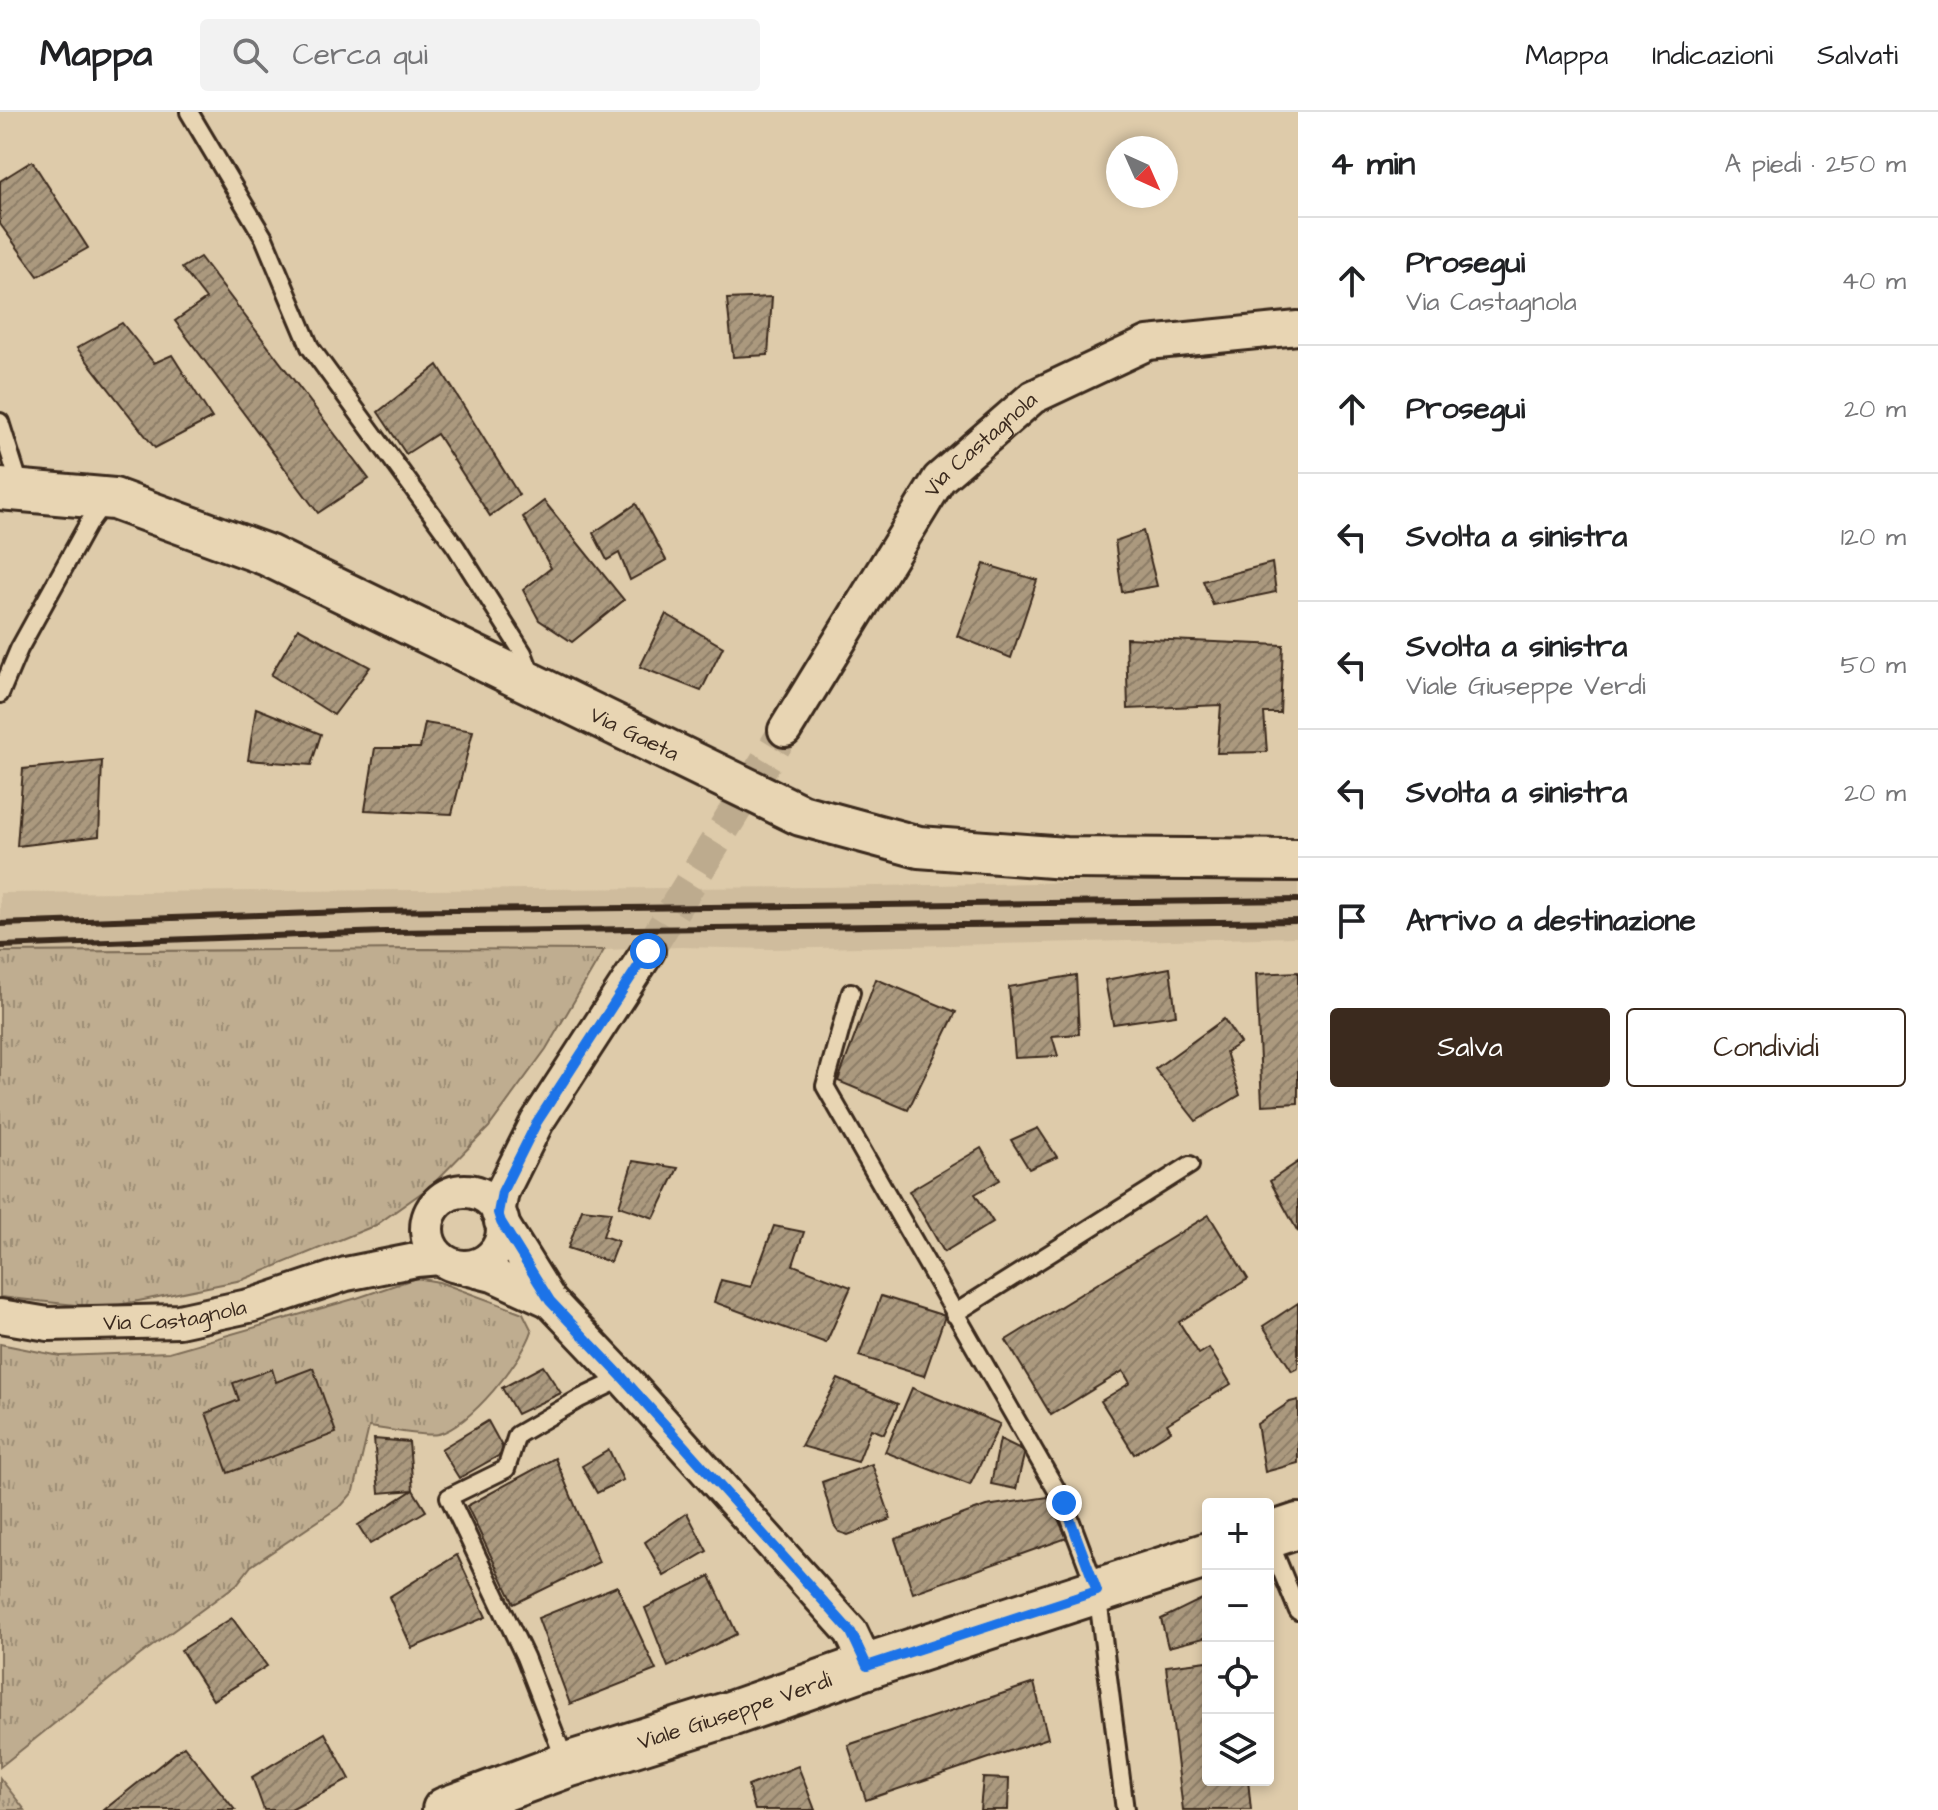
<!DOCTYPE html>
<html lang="it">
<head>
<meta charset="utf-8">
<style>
	body { margin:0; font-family:"Architects Daughter",sans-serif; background:#f2f2f2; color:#202124 }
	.controls { position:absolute; right:24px; bottom:24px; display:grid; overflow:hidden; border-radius:8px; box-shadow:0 4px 12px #0003 }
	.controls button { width:72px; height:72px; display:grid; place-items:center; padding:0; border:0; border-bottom:2px solid #e0e0e0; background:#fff; color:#202124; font:40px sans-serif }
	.compass { position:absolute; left:1106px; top:24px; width:72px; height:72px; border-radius:50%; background:#fff; box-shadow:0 4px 12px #0003; rotate:135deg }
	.stop { position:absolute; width:24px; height:24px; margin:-18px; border:6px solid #1a73e8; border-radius:50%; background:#fff }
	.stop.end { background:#1a73e8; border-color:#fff; box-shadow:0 2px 8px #0008 }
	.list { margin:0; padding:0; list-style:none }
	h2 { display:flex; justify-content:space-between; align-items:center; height:104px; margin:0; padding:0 32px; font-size:34px }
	h2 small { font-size:26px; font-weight:400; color:#757577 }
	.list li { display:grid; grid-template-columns:52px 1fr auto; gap:24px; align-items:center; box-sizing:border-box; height:128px; padding:0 32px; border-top:2px solid #e0e0e0 }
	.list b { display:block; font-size:30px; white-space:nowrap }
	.list p { margin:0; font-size:26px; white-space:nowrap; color:#757577 }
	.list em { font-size:26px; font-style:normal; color:#757577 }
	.actions { display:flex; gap:16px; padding:24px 32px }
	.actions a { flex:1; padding:18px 0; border:2px solid #3b2a1e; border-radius:8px; text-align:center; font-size:28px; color:#3b2a1e }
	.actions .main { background:#3b2a1e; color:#fff }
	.icon { flex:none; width:44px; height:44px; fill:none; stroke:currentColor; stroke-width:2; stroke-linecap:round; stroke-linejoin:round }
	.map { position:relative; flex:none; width:1298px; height:1698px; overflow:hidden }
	header { display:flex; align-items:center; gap:48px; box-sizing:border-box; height:112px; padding:0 40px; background:#fff; border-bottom:2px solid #e0e0e0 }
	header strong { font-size:38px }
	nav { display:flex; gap:44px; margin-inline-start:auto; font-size:28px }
	.search { width:560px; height:72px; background:#f2f2f2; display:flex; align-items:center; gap:20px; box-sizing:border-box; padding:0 28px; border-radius:8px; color:#757577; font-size:30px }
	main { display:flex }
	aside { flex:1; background:#fff }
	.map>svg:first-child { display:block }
	.built { fill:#cfbc9d }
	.grass { fill:url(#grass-tufts); stroke:#7d6c57; stroke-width:2 }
	.building { fill:url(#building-hatch); stroke:#3b2a1e; stroke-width:2 }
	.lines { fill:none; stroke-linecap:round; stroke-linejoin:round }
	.minor-tunnel { stroke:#bdab8e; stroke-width:32; stroke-dasharray:32 16; stroke-linecap:butt }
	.service-casing { stroke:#3b2a1e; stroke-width:22 }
	.minor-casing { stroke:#3b2a1e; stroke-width:38 }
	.tertiary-casing { stroke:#3b2a1e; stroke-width:46 }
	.secondary-casing { stroke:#3b2a1e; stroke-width:50 }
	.service { stroke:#e8d5b3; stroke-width:16 }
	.minor { stroke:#e8d5b3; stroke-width:32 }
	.tertiary { stroke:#e8d5b3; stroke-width:40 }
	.secondary { stroke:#e8d5b3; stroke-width:44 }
	.rail { stroke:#3b2a1e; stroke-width:6 }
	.route { stroke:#1a73e8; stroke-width:10 }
	.labels { text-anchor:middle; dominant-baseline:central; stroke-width:6; stroke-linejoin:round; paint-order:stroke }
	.street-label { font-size:22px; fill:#3b2a1e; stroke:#e8d5b3 }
</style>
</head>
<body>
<header>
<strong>Mappa</strong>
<div class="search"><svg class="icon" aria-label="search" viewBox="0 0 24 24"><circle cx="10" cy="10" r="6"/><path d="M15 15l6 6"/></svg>Cerca qui</div>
<nav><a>Mappa</a><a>Indicazioni</a><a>Salvati</a></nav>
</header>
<main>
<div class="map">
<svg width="1298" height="1698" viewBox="0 0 1298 1698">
	<defs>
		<pattern id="grass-tufts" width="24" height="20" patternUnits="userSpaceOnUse" patternTransform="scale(2)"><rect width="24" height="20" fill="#bfad90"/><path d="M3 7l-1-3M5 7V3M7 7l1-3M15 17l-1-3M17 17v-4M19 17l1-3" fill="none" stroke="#9c8d75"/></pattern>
		<pattern id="building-hatch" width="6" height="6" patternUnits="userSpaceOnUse" patternTransform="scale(2)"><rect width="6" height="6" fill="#ab997e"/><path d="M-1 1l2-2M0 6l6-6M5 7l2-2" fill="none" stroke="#8c7d67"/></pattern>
	</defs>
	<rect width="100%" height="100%" fill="#decbaa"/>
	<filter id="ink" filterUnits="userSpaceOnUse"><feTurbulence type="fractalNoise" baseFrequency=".0125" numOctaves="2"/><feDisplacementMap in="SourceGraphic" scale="16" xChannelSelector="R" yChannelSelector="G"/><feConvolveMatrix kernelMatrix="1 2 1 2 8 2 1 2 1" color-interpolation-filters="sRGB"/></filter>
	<g filter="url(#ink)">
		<!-- built -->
		<polygon class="built" points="1298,766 1298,825 771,837 681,835 604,838 0,840 0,781 823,775"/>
		<!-- grass -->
		<g class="grass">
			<polygon points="424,837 604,838 546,937 489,1015 431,1074 376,1113 242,1168 104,1196 0,1185 0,840"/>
			<path d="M416,1166L439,1170L523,1201L532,1219C523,1248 468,1316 438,1322C424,1325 385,1317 369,1315L354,1379L342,1393L251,1454L237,1472L140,1543L0,1655V1232L60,1244L169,1240L357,1186Z"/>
			<polygon points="0,1666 25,1698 0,1698"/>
		</g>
		<!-- building -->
		<g class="building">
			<polygon points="32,49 88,136 38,164 0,112 0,69"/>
			<polygon points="200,145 369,367 318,401 175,209 206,187 182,156"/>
			<polygon points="772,185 768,243 733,245 727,187"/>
			<polygon points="122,211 154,251 172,243 212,306 155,336 77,236"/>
			<polygon points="438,253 519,383 490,404 437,322 406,342 378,300"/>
			<polygon points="544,389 624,488 572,530 539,508 523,478 551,456 523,405"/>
			<polygon points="636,392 666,448 630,468 619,441 607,448 593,421"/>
			<polygon points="1143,419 1157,474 1122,480 1115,429"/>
			<polygon points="1272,451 1276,480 1213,493 1203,469"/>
			<polygon points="984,452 1037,468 1011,546 957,524"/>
			<polygon points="666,502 723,535 701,579 640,555"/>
			<polygon points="298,516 370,555 334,603 271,563"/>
			<polygon points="1126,526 1283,533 1280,601 1264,601 1267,640 1217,641 1221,593 1128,597"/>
			<polygon points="256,596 321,622 311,653 248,648"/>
			<polygon points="425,611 473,619 452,702 365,698 375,636 420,636"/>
			<polygon points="102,649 99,724 17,734 23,657"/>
			<polygon points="1170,856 1176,903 1113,912 1105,868"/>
			<polygon points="1298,860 1298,991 1262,993 1256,862"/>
			<polygon points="1076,863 1079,922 1052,924 1058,944 1015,946 1009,875"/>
			<polygon points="876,867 956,900 908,998 838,969"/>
			<polygon points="1224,907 1240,931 1226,940 1240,983 1196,1009 1155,957"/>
			<polygon points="1038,1016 1057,1045 1029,1057 1011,1028"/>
			<polygon points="981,1036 1000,1068 975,1082 993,1110 944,1140 909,1079"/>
			<polygon points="633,1049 678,1056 654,1106 619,1094"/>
			<polygon points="1298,1050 1298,1120 1270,1069"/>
			<polygon points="582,1097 611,1100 603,1124 618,1129 610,1150 568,1136"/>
			<polygon points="1209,1103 1248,1167 1179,1210 1199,1242 1209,1236 1231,1272 1167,1312 1171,1319 1134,1342 1101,1289 1130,1271 1123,1259 1051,1303 1006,1228"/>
			<polygon points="774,1114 804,1120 793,1153 851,1175 826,1231 714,1190 721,1168 751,1175"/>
			<polygon points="881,1184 945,1204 924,1264 859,1244"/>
			<polygon points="1298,1191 1298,1256 1292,1259 1263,1214"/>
			<polygon points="543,1254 561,1281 517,1302 502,1276"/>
			<polygon points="313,1256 336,1321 228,1361 206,1301 239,1288 233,1271 272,1257 276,1270"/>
			<polygon points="838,1267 898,1292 884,1322 871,1317 858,1350 801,1334"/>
			<polygon points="912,1276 1000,1312 970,1373 885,1340"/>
			<polygon points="1298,1288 1298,1351 1265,1360 1257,1312 1290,1290"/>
			<polygon points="488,1309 505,1340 459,1366 441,1337"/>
			<polygon points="374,1327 409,1330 413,1378 379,1381"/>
			<polygon points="1000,1327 1025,1339 1016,1377 991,1372"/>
			<polygon points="609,1338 623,1368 597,1381 582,1354"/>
			<polygon points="555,1346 599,1450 514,1492 467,1394"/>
			<polygon points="872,1352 891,1407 848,1423 839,1420 834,1413 822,1370"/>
			<polygon points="413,1378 426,1399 370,1432 358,1413"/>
			<polygon points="1048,1385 1067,1426 913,1481 895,1427 986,1394"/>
			<polygon points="687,1401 707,1439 664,1464 645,1430"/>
			<polygon points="457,1443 486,1505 412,1536 389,1485"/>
			<polygon points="710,1464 737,1522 668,1555 645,1496"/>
			<polygon points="617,1474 656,1558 570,1592 538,1506"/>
			<polygon points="1208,1484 1208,1525 1168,1535 1161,1507"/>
			<polygon points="232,1506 267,1554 213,1588 181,1538"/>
			<polygon points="1208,1549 1208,1668 1248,1668 1251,1698 1183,1698 1166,1554"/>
			<polygon points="1034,1571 1048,1626 866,1688 848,1633"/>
			<polygon points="325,1621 350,1667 291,1698 264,1698 252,1665"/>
			<polygon points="184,1634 235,1698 104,1698"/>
			<polygon points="798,1654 815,1698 755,1698 748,1674"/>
			<polygon points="983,1666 1009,1667 1008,1698 980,1698"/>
		</g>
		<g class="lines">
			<!-- minor-tunnel -->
			<polyline class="minor-tunnel" points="648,839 785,618"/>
			<defs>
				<g id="service">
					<polyline points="189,0 264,126 310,235 456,435 523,541 532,564"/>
					<polyline points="0,310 21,377"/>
					<polyline points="0,582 19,537 88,412 104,390"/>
					<polyline points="851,880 825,974 1064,1391 1097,1479 1125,1698"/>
					<polyline points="954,1202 1190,1053"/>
					<polyline points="1268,1426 1298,1499"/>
					<polyline points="566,1651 525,1545 449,1385 506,1357 517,1323 579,1287 623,1266"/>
				</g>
				<g id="minor">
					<path id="s1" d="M785,618L939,367L1033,285L1148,231L1298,216"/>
					<circle cx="465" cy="1117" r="38"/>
					<polyline points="498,1101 502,1080 537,1010 648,839"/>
					<polyline points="501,1110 550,1189 623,1266 851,1520 867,1554"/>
					<polyline points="462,1155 493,1163 550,1189"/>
					<path id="s2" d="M0,1204L48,1212L179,1209L253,1193L346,1162L416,1148L440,1146"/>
				</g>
				<g id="tertiary">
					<path id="s3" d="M0,377L114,387L267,443L801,703L919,735L1065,746L1298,748"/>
				</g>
				<g id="secondary">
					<polyline points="1268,1424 1298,1414"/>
					<path id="s4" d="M445,1698L567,1653L733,1601L867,1554L1208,1443"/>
				</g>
			</defs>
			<!-- service casing -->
			<use href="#service" class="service-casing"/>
			<!-- minor casing -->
			<use href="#minor" class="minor-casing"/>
			<!-- tertiary casing -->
			<use href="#tertiary" class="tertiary-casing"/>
			<!-- secondary casing -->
			<use href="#secondary" class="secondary-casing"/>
			<!-- service -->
			<use href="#service" class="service"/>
			<!-- minor -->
			<use href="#minor" class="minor"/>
			<!-- tertiary -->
			<use href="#tertiary" class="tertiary"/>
			<!-- secondary -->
			<use href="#secondary" class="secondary"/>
			<!-- rail -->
			<g class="rail">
				<polyline points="0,812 373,799 1298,788"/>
				<polyline points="0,834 385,820 1298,809"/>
			</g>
		</g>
	</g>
	<g class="lines" filter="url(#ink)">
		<!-- route -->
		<polyline class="route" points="648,839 537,1010 502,1080 498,1101 501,1110 550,1189 623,1266 851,1520 867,1554 1097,1479 1064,1391"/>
	</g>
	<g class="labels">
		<!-- street labels -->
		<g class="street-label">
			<text stroke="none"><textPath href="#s1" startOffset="348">Via Castagnola</textPath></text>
			<text stroke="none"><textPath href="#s3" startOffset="686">Via Gaeta</textPath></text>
			<text stroke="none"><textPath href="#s2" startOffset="176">Via Castagnola</textPath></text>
			<text stroke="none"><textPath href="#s4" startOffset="306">Viale Giuseppe Verdi</textPath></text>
		</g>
	</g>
</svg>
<div class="controls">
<button>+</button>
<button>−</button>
<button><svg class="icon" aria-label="locate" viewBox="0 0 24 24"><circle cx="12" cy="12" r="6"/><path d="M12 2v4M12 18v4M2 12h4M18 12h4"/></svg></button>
<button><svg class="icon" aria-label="layers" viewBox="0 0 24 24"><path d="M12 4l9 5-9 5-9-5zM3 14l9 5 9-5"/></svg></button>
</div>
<svg class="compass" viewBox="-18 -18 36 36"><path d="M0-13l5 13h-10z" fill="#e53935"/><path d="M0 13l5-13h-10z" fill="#757577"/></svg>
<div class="stop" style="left:648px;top:839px"></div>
<div class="stop end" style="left:1064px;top:1391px"></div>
</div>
<aside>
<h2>4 min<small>A piedi · 250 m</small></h2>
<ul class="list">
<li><svg class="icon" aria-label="ahead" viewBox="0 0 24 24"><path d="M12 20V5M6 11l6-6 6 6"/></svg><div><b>Prosegui</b><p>Via Castagnola</p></div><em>40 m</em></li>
<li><svg class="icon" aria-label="ahead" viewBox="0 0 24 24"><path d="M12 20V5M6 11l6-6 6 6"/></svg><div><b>Prosegui</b></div><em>20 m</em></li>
<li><svg class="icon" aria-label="left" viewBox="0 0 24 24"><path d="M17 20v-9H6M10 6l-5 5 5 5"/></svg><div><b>Svolta a sinistra</b></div><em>120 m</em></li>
<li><svg class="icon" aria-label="left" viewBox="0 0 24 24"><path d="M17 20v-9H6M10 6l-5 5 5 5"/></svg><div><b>Svolta a sinistra</b><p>Viale Giuseppe Verdi</p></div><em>50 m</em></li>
<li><svg class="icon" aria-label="left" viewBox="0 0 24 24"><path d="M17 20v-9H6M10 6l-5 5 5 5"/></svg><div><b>Svolta a sinistra</b></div><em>20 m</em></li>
<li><svg class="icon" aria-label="arrive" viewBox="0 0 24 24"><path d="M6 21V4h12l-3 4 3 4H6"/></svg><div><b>Arrivo a destinazione</b></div></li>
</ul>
<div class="actions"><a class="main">Salva</a><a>Condividi</a></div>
</aside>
</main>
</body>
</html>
